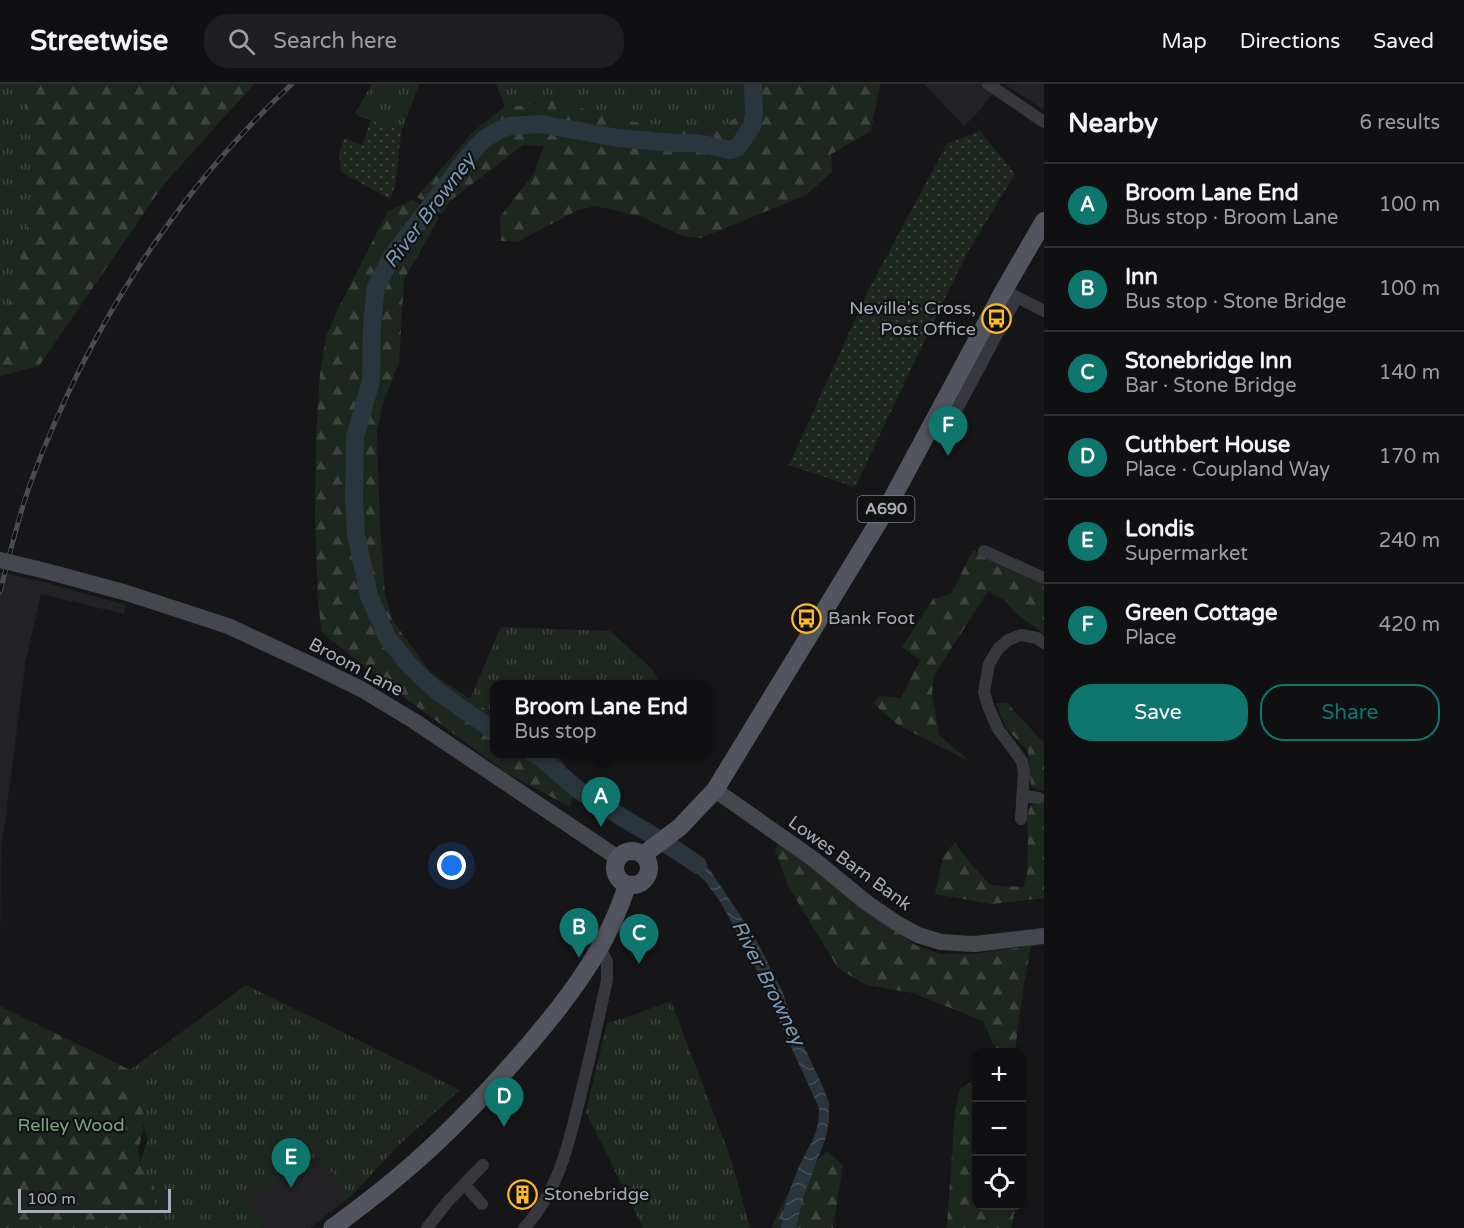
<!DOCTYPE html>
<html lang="en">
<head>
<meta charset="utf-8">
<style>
	body { margin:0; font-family:"Varela Round",sans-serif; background:#1e1e20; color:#f1f3f6 }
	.controls { position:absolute; right:18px; bottom:18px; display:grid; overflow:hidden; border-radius:12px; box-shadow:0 3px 9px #0003 }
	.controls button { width:54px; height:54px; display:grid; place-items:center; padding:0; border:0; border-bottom:2px solid #303032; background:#101012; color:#f1f3f6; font:30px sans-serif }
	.scale { position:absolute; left:18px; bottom:15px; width:153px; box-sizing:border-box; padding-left:6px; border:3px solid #a7acb9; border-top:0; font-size:16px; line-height:21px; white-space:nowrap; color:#a7acb9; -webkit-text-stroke:4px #111113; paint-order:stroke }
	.you { position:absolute; left:452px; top:782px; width:21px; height:21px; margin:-15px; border:4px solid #fff; border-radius:50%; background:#1a73e8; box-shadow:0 0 0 9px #1a73e833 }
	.badge { display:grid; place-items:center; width:39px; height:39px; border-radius:50%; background:#0f766e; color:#fff; font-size:20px; font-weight:700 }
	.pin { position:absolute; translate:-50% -50px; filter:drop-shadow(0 2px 3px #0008) }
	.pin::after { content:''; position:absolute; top:32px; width:21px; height:18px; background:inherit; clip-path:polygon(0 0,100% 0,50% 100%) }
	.popup { position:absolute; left:490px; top:596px; width:222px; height:78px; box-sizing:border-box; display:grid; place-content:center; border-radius:12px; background:#101012; filter:drop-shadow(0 2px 4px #0005); font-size:20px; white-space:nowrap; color:#9c9d9f }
	.popup b { font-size:22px; color:#f1f3f6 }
	.popup::after { content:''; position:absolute; left:50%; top:100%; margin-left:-12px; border:12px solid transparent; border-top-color:#101012 }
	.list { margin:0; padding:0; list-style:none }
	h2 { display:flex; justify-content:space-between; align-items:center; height:78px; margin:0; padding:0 24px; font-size:26px }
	h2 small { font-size:20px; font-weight:400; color:#9c9d9f }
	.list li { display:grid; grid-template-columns:39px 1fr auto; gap:18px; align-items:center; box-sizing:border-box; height:84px; padding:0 24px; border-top:2px solid #303032 }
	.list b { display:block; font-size:22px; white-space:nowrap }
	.list p { margin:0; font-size:20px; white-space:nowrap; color:#9c9d9f }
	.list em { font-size:20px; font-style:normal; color:#9c9d9f }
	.actions { display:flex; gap:12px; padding:18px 24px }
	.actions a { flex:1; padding:14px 0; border:2px solid #0f766e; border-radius:24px; text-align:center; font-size:21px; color:#0f766e }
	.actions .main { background:#0f766e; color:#fff }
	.icon { flex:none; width:33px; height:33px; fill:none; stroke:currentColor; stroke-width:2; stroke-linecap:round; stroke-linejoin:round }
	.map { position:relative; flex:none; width:1044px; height:1144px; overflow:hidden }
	header { display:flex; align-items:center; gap:36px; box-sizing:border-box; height:84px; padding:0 30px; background:#101012; border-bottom:2px solid #303032 }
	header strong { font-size:28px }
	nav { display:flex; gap:33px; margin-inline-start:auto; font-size:21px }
	.search { width:420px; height:54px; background:#1e1e20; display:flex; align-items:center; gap:15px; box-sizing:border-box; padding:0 21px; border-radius:24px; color:#9c9d9f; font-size:22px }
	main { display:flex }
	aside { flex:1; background:#101012 }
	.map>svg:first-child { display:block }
	.built { fill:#222225 }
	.grass { fill:url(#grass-tufts) }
	.forest { fill:url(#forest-firs) }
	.garden { fill:url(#garden-dots) }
	.water { fill:url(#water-waves) }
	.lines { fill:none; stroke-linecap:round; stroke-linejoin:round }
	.river { stroke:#2b353d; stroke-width:18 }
	.street { stroke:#37383e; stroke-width:12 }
	.secondary { stroke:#45474e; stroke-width:16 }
	.primary { stroke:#52555d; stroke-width:18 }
	.rail-casing { stroke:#4a4c53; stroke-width:5 }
	.rail { stroke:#111113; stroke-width:3; stroke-dasharray:9; stroke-linecap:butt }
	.secondary-bridge { stroke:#45474e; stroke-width:16 }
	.labels { text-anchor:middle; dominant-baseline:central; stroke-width:4.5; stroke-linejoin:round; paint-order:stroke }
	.shield { fill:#111113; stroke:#7a7e87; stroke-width:1.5 }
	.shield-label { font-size:16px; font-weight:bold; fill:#a7acb9 }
	.poi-label { font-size:18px; fill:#a7acb9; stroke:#111113; text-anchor:start }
	.street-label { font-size:18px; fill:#a7acb9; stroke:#111113 }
	.park-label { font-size:18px; fill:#7da680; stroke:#111113 }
	.water-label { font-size:20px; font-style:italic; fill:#7b9ab7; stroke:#111113 }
</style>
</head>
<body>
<header>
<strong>Streetwise</strong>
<div class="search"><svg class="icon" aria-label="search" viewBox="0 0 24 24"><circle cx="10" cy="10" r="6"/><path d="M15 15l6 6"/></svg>Search here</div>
<nav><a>Map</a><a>Directions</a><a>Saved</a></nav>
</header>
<main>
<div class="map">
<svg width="1044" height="1144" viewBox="0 0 1044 1144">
	<defs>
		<pattern id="grass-tufts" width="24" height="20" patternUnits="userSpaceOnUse" patternTransform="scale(1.5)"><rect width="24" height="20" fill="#1e271f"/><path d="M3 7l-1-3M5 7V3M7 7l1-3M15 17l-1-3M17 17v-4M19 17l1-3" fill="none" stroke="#3c443d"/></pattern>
		<pattern id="forest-firs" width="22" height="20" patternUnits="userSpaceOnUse" patternTransform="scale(1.5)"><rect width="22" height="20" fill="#1e271f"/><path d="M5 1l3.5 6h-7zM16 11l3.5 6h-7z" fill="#3c443d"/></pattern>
		<pattern id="garden-dots" width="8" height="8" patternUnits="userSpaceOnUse" patternTransform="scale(1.5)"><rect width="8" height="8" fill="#1e271f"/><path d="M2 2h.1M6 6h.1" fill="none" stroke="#3c443d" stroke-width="1.8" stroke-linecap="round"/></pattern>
		<pattern id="water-waves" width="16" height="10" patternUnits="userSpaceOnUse" patternTransform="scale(1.5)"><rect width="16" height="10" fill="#2b353d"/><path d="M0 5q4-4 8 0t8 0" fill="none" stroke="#475057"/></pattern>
	</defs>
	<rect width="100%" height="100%" fill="#161618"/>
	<!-- built -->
	<g class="built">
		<polygon points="924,0 1000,0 979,27 964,42"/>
		<polygon points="1004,0 1044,0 1044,26"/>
		<polygon points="0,488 43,498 126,521 124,530 41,510 25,581 1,769 0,872"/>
		<polygon points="318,1071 351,1112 310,1144 263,1144 248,1116"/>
	</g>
	<!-- grass -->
	<g class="grass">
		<polygon points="0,0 22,0 38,88 21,172 0,252"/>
		<polygon points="372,0 419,0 402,46 358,32 355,29"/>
		<polygon points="496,0 739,0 741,31 720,44 698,47 622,36 553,16 521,22 505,22"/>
		<polygon points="501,543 610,547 652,585 658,596 648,600 494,600 494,631 470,615"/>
		<polygon points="246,901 460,1006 400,1060 351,1112 318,1071 248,1116 263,1144 116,1144 148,1056 130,986"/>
		<polygon points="671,917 732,1078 750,1144 643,1144 586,1028 607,939 627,933"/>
	</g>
	<!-- forest -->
	<g class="forest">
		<polygon points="22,0 254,0 164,100 39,282 0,292 0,252 21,172 38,88"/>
		<polygon points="739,0 880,0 871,47 831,70 832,88 806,111 701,154 682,152 640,132 596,122 578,126 517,158 501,157 500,133 534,89 544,62 523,61 450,117 442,130 417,113 474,47 505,22 521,22 553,16 622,36 698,47 720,44 740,31"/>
		<polygon points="413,116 439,134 404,195 399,278 383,319 377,348 380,442 385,510 393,537 430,588 494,631 494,670 553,670 557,672 563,677 574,709 570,723 507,689 408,616 322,549 318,520 315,434 316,350 320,290 326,253 340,221 388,127"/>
		<polygon points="973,466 1044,500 1044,550 1017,530 1004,516 988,507 933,593 932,609 939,651 970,678 898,641 874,620 879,612 901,614 920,576 902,563 933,515 951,510"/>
		<polygon points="996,619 1007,619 1044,659 1044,707 1031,703 1028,667 1007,645"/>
		<polygon points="1044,716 1044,814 992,820 935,810 943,773 955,758 970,779 990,801 1023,803 1027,790 1028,753 1027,733 1031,720"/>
		<polygon points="780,758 811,780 915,861 941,870 972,870 1031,862 1023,905 1015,968 992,968 995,964 983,937 913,909 866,901 838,884 788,802 775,766"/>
		<polygon points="0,922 130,986 145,1034 138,1068 141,1084 148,1092 154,1102 155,1121 151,1140 145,1144 0,1144"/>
		<polygon points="976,994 976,1122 1016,1122 1011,1144 946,1144 947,1142 955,1027 960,1005"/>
		<polygon points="827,1067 843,1081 833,1144 771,1144 786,1112"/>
	</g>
	<!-- garden -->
	<g class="garden">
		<path d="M371,36L402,46C397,68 400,94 390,115L341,88L339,68L345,54L362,61Z"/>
		<polygon points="980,47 1015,90 966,171 933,239 855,403 789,381 869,205 947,60"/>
	</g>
	<!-- water -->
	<path class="water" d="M684,762L696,769L710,786L755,854L782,906L792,937L823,1003L829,1019V1036L826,1053L804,1111L796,1144H781C783,1124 790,1104 798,1085C809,1060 819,1053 819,1024L775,928L768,907L721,819L706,798L691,784L674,773Z"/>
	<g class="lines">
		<!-- river -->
		<g class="river">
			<polyline points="494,647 437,607 410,582 387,553 369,512 356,450 354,413 355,353 371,297 372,239 376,203 392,172 467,74 484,55 499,46 510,42 541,40 618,54 674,59 698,59 730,66 738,63 752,42 754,29 753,0"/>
			<path d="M534,670C551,679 564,696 580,707C619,733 660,754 698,781"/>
		</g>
		<!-- street -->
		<g class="street">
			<polyline points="988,0 1044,38"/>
			<polyline points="1017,213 1044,227"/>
			<path d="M937,331C945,334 949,335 955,329L1017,213L1004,206"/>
			<polyline points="984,467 1044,494"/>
			<polyline points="1023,712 1039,714"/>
			<polyline points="1021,735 1024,688 1022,677 998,645 988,622 984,608 989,580 998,565 1008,556 1021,551 1037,554 1044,559"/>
			<polyline points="465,1101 482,1120"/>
			<polyline points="427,1144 448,1117 483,1081"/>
			<path d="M524,1144C560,1106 570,1055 582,1005C591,969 599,933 607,896V878L600,864"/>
		</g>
		<!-- secondary -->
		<g class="secondary">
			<polyline points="46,487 127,509 228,542 312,581 361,605 414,637 618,774"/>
			<polyline points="715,706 812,774 867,819 898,840 918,851 941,858 974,860 1044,852"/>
		</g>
		<!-- primary -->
		<g class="primary">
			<circle cx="632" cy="784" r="17"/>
			<polyline points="643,771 680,743 715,706 887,424 1004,206 1044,137"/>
			<path d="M332,1144C355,1127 378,1110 400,1091C448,1051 490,1006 531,958C571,911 609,860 627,801"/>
		</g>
		<defs>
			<path id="rail" d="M0,508C10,470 18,432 32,395C88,245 175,109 292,0"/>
		</defs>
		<!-- rail casing -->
		<use href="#rail" class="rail-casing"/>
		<!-- rail -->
		<use href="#rail" class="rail"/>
		<!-- secondary-bridge -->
		<polyline class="secondary-bridge" points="0,476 46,487"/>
	</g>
	<!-- icons -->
	<defs>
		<symbol id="bus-ring" viewBox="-11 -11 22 22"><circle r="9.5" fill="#111113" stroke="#ffba27" stroke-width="1.5"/><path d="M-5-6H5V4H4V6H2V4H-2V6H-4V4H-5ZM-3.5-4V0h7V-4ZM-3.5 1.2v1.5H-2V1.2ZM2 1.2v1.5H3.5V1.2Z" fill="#ffba27"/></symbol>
		<symbol id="building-ring" viewBox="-11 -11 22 22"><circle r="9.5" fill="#111113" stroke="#ffba27" stroke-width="1.5"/><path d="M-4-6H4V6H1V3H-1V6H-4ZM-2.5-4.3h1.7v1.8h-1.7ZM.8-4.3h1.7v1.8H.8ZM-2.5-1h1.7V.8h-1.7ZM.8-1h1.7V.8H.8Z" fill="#ffba27"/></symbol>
	</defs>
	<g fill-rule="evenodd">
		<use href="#bus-ring" x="980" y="218" width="33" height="33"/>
		<use href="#bus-ring" x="790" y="518" width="33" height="33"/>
		<use href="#building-ring" x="506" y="1094" width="33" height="33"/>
	</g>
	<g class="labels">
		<!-- shield labels -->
		<rect class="shield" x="857.5" y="412" width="57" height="26" rx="4.5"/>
		<g class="shield-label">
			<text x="886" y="425">A690</text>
		</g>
		<!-- poi labels -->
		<g class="poi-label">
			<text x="976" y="224" text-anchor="end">Neville's Cross,<tspan x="976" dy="21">Post Office</tspan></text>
			<text x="828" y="534">Bank Foot</text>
			<text x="544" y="1110">Stonebridge</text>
		</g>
		<!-- street labels -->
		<g class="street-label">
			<text transform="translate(356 583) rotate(28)">Broom Lane</text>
			<text transform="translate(850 779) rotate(36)">Lowes Barn Bank</text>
		</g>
		<!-- park labels -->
		<g class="park-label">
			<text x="71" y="1041">Relley Wood</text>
		</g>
		<!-- water labels -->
		<g class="water-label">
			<text transform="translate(430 127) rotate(-53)">River Browney</text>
			<text transform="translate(768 899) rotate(63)">River Browney</text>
		</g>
	</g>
</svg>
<div class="controls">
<button>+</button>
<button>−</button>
<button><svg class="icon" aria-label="locate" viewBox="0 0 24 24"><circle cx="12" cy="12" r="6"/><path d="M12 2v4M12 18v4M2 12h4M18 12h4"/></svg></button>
</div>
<div class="scale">100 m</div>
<div class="you"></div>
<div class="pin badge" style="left:601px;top:743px">A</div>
<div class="popup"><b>Broom Lane End</b>Bus stop</div>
<div class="pin badge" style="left:579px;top:874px">B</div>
<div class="pin badge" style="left:639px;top:880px">C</div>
<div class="pin badge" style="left:504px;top:1043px">D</div>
<div class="pin badge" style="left:291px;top:1104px">E</div>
<div class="pin badge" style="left:948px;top:372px">F</div>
</div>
<aside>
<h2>Nearby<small>6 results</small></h2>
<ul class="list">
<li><span class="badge">A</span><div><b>Broom Lane End</b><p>Bus stop · Broom Lane</p></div><em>100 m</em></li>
<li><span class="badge">B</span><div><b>Inn</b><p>Bus stop · Stone Bridge</p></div><em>100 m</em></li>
<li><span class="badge">C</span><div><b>Stonebridge Inn</b><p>Bar · Stone Bridge</p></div><em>140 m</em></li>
<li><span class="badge">D</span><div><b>Cuthbert House</b><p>Place · Coupland Way</p></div><em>170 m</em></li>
<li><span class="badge">E</span><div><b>Londis</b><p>Supermarket</p></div><em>240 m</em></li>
<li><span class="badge">F</span><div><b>Green Cottage</b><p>Place</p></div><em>420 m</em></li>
</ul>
<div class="actions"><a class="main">Save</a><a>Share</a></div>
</aside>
</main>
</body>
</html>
